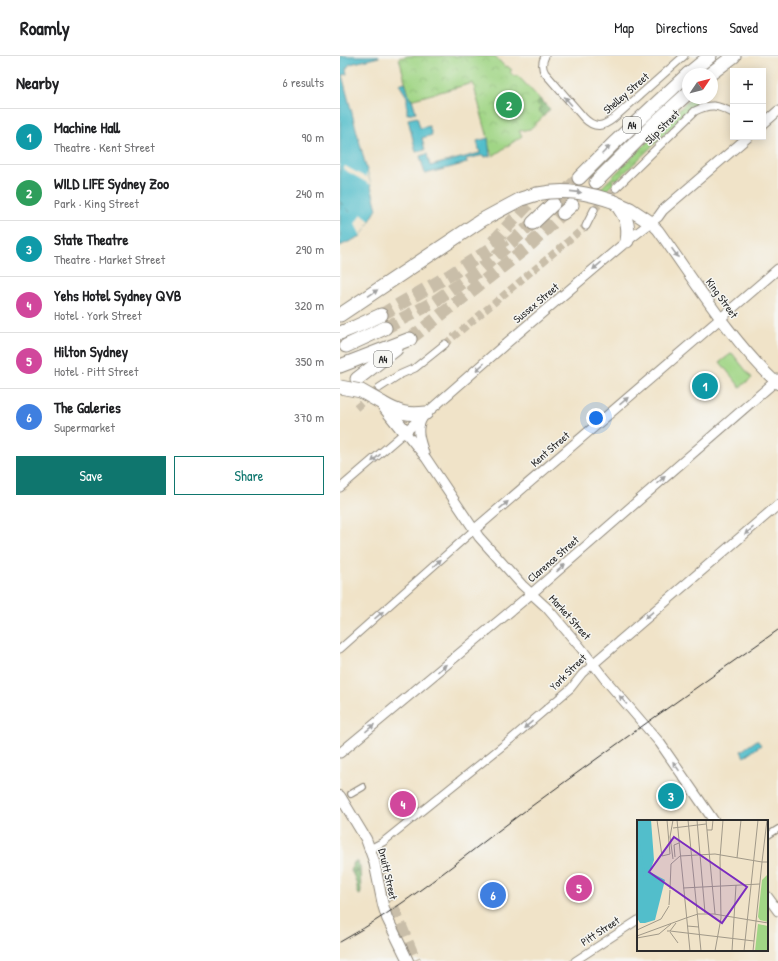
<!DOCTYPE html>
<html lang="en">
<head>
<meta charset="utf-8">
<style>
	body { margin:0; font-family:"Patrick Hand",sans-serif; background:#f2f2f2; color:#202124 }
	.controls { position:absolute; right:12px; top:12px; display:grid; overflow:hidden; border-radius:0px; box-shadow:0 2px 10px #0003 }
	.controls button { width:36px; height:36px; display:grid; place-items:center; padding:0; border:0; border-bottom:1px solid #e0e0e0; background:#fff; color:#202124; font:20px sans-serif }
	.compass { position:absolute; left:342px; top:12px; width:36px; height:36px; border-radius:50%; background:#fff; box-shadow:0 2px 10px #0003; rotate:55deg }
	.you { position:absolute; left:256px; top:362px; width:14px; height:14px; margin:-10px; border:3px solid #fff; border-radius:50%; background:#1a73e8; box-shadow:0 0 0 6px #1a73e833 }
	.badge { display:grid; place-items:center; width:26px; height:26px; border-radius:50%; background:#0f766e; color:#fff; font-size:13px; font-weight:700 }
	.pin { position:absolute; translate:-50% -50%; border:2px solid #fff; box-shadow:0 1px 4px #0006 }
	.list { margin:0; padding:0; list-style:none }
	h2 { display:flex; justify-content:space-between; align-items:center; height:52px; margin:0; padding:0 16px; font-size:17px }
	h2 small { font-size:13px; font-weight:400; color:#757577 }
	.list li { display:grid; grid-template-columns:26px 1fr auto; gap:12px; align-items:center; box-sizing:border-box; height:56px; padding:0 16px; border-top:1px solid #e0e0e0 }
	.list b { display:block; font-size:15px; white-space:nowrap }
	.list p { margin:0; font-size:13px; white-space:nowrap; color:#757577 }
	.list em { font-size:13px; font-style:normal; color:#757577 }
	.actions { display:flex; gap:8px; padding:12px 16px }
	.actions a { flex:1; padding:9px 0; border:1px solid #0f766e; border-radius:0px; text-align:center; font-size:14px; color:#0f766e }
	.actions .main { background:#0f766e; color:#fff }
	.map { position:relative; flex:none; width:438px; height:905px; overflow:hidden }
	header { display:flex; align-items:center; gap:24px; box-sizing:border-box; height:56px; padding:0 20px; background:#fff; border-bottom:1px solid #e0e0e0 }
	header strong { font-size:19px }
	nav { display:flex; gap:22px; margin-inline-start:auto; font-size:14px }
	main { display:flex }
	aside { flex:1; background:#fff }
	.map>svg:first-child { display:block }
	.grass { fill:url(#grass-tufts); stroke:#668058 }
	.forest { fill:url(#forest-firs); stroke:#56704e }
	.park { fill:url(#park-crowns); stroke:#668058 }
	.garden { fill:#a0d585; stroke:#668058 }
	.water { fill:#52becb; stroke:#3e747b }
	.pier { fill:#f0e3c8 }
	.lines { fill:none; stroke-linecap:round; stroke-linejoin:round }
	.ferry { stroke:#395e63; stroke-width:1; stroke-dasharray:5 4; stroke-linecap:butt }
	.minor-tunnel { stroke:#c9bea9; stroke-width:7; stroke-dasharray:7 3.5; stroke-linecap:butt }
	.motorway-tunnel { stroke:#c9bea9; stroke-width:13; stroke-dasharray:13 6; stroke-linecap:butt }
	.pedestrian-casing { stroke:#8e877a; stroke-width:8 }
	.minor-casing { stroke:#8e877a; stroke-width:9 }
	.tertiary-casing { stroke:#8e877a; stroke-width:11 }
	.secondary-casing { stroke:#8e877a; stroke-width:12 }
	.motorway-casing { stroke:#8e877a; stroke-width:15 }
	.pedestrian { stroke:#fff; stroke-width:5.5 }
	.minor { stroke:#fff; stroke-width:7 }
	.tertiary { stroke:#fff; stroke-width:9 }
	.secondary { stroke:#fff; stroke-width:10 }
	.motorway { stroke:#fff; stroke-width:13 }
	.tram { stroke:#2b2b2b; stroke-width:1 }
	.motorway-bridge-casing { stroke:#8e877a; stroke-width:15; stroke-linecap:butt }
	.motorway-bridge { stroke:#fff; stroke-width:13 }
	.oneway { fill:#a0a0a0 }
	.labels { text-anchor:middle; dominant-baseline:central; stroke-width:3; stroke-linejoin:round; paint-order:stroke }
	.shield { fill:#f6f6f2; stroke:#686867; stroke-width:1 }
	.shield-label { font-size:10px; font-weight:bold; fill:#2b2b2b }
	.street-label { font-size:11px; fill:#2b2b2b; stroke:#f6f6f2 }
	.inset-river { fill:none; stroke:#52becb; stroke-width:2 }
	.inset-road { fill:none; stroke:#a19989; stroke-width:1 }
	.view { fill:#7b2cbf; fill-opacity:0.15; stroke:#7b2cbf; stroke-width:2 }
	.inset-edge { fill:none; stroke:#2b2b2b; stroke-width:2 }
</style>
</head>
<body>
<header>
<strong>Roamly</strong>
<nav><a>Map</a><a>Directions</a><a>Saved</a></nav>
</header>
<main>
<aside>
<h2>Nearby<small>6 results</small></h2>
<ul class="list">
<li><span class="badge" style="background:#0f9aa8">1</span><div><b>Machine Hall</b><p>Theatre · Kent Street</p></div><em>90 m</em></li>
<li><span class="badge" style="background:#2e9e5b">2</span><div><b>WILD LIFE Sydney Zoo</b><p>Park · King Street</p></div><em>240 m</em></li>
<li><span class="badge" style="background:#0f9aa8">3</span><div><b>State Theatre</b><p>Theatre · Market Street</p></div><em>290 m</em></li>
<li><span class="badge" style="background:#d1479c">4</span><div><b>Yehs Hotel Sydney QVB</b><p>Hotel · York Street</p></div><em>320 m</em></li>
<li><span class="badge" style="background:#d1479c">5</span><div><b>Hilton Sydney</b><p>Hotel · Pitt Street</p></div><em>350 m</em></li>
<li><span class="badge" style="background:#3f7fe0">6</span><div><b>The Galeries</b><p>Supermarket</p></div><em>370 m</em></li>
</ul>
<div class="actions"><a class="main">Save</a><a>Share</a></div>
</aside>
<div class="map">
<svg width="438" height="905" viewBox="0 0 438 905">
	<defs>
		<pattern id="grass-tufts" width="24" height="20" patternUnits="userSpaceOnUse"><rect width="24" height="20" fill="#a0d585"/><path d="M3 7l-1-3M5 7V3M7 7l1-3M15 17l-1-3M17 17v-4M19 17l1-3" fill="none" stroke="#8ab773"/></pattern>
		<pattern id="forest-firs" width="22" height="20" patternUnits="userSpaceOnUse"><rect width="22" height="20" fill="#80b672"/><path d="M5 1l3.5 6h-7zM16 11l3.5 6h-7z" fill="#69945e"/></pattern>
		<pattern id="park-crowns" width="20" height="18" patternUnits="userSpaceOnUse"><rect width="20" height="18" fill="#a0d585"/><path d="M2 6a3 3 0 1 1 6 0M12 15a3 3 0 1 1 6 0" fill="none" stroke="#8ab773"/></pattern>
	</defs>
	<rect width="100%" height="100%" fill="#f6f6f2"/>
	<filter id="ink" filterUnits="userSpaceOnUse"><feTurbulence type="fractalNoise" baseFrequency=".025" numOctaves="2"/><feDisplacementMap in="SourceGraphic" scale="8" xChannelSelector="R" yChannelSelector="G"/><feConvolveMatrix kernelMatrix="1 2 1 2 8 2 1 2 1" color-interpolation-filters="sRGB"/></filter>
	<filter id="wash" filterUnits="userSpaceOnUse"><feTurbulence type="fractalNoise" baseFrequency=".012" numOctaves="4" result="noise"/><feDisplacementMap in="SourceGraphic" scale="16" xChannelSelector="R" yChannelSelector="G"/><feGaussianBlur stdDeviation="0.9" result="paint"/><feColorMatrix in="noise" values="0 0 0 0 0 0 0 0 0 0 0 0 0 0 0 0 0 1.4 0 .05"/><feComposite in="paint" operator="in"/></filter>
	<g filter="url(#wash)">
		<rect width="100%" height="100%" fill="#f0e3c8"/>
		<!-- grass -->
		<polygon class="grass" points="351,42 360,42 354,50 277,124 274,122 272,124 274,127 266,135 260,133"/>
		<!-- forest -->
		<g class="forest">
			<polygon points="200,43 210,53 204,60 198,54 197,47"/>
			<path d="M14,806H17L20,810L21,836L20,839L17,837C18,830 15,821 11,815Z"/>
		</g>
		<!-- park -->
		<polygon class="park" points="69,0 155,0 165,11 167,10 172,14 170,16 175,21 177,19 200,43 197,47 201,51 198,54 204,60 190,73 179,75 182,80 153,100 149,92 148,87 149,86 133,27 70,44 59,2"/>
		<!-- garden -->
		<polygon class="garden" points="392,297 412,322 400,331 380,306"/>
		<!-- water -->
		<g class="water">
			<polygon points="0,0 39,0 39,1 10,8 6,13 7,18 2,19 37,153 21,180 0,190"/>
			<polygon points="65,26 70,43 72,43 76,56 67,58 67,41 59,28"/>
			<polygon points="77,61 80,72 89,70 92,79 82,82 85,94 76,96 68,63"/>
			<polygon points="148,82 150,100 145,101 144,99 126,103 127,107 85,118 80,100 87,98 90,110 140,97 137,85"/>
			<polygon points="417,684 421,689 404,701 401,695"/>
		</g>
		<!-- pier -->
		<g class="pier">
			<polygon points="5,110 25,121 27,117 31,129 3,113"/>
			<polygon points="21,158 30,165 21,180 15,168"/>
		</g>
		<g class="lines">
			<!-- ferry -->
			<polyline class="ferry" points="0,146 12,158"/>
		</g>
	</g>
	<g filter="url(#ink)">
		<g class="lines">
			<!-- minor-tunnel -->
			<g class="minor-tunnel">
				<polyline points="254,154 276,132"/>
				<polyline points="105,288 246,170"/>
				<polyline points="16,352 39,332"/>
			</g>
			<!-- motorway-tunnel -->
			<g class="motorway-tunnel">
				<polyline points="213,148 239,122"/>
				<polyline points="153,186 189,147"/>
				<polyline points="41,259 110,219 166,183"/>
				<polyline points="45,272 94,246 140,214 193,167"/>
				<polyline points="70,283 162,211 191,188 223,157"/>
				<polyline points="38,816 75,905"/>
			</g>
			<defs>
				<g id="pedestrian">
					<polyline points="11,738 23,731"/>
					<polyline points="427,780 438,773"/>
				</g>
				<g id="minor">
					<path d="M205,0C202,6 201,11 205,17L244,62C255,73 263,71 274,62L344,0"/>
					<path d="M276,132L355,55C371,47 377,49 393,57"/>
					<polyline points="246,170 254,154"/>
					<polyline points="39,332 59,319 75,312 105,288"/>
					<polyline points="0,432 65,376"/>
					<polyline points="0,593 134,474"/>
					<polyline points="30,793 43,786 170,684 231,632 242,618 253,608"/>
					<polyline points="235,905 298,864"/>
				</g>
				<g id="tertiary">
					<polyline points="423,68 438,55"/>
					<path d="M83,361C75,373 80,384 84,397"/>
					<polyline points="134,474 438,213"/>
					<polyline points="253,608 438,449"/>
					<polyline points="0,697 191,538 438,323"/>
					<polyline points="374,765 320,687 264,622 241,592 207,552 182,529 139,481 86,402 65,376 169,285 287,185 318,161 323,154 408,81"/>
					<polyline points="427,840 438,855"/>
				</g>
				<g id="secondary">
					<path d="M311,167L318,174C354,224 392,286 438,328"/>
					<polyline points="0,740 26,783 34,805 43,849 47,862 68,905"/>
				</g>
				<g id="motorway">
					<polyline points="348,18 370,0"/>
					<polyline points="370,18 394,0"/>
					<polyline points="239,122 273,88 348,18"/>
					<polyline points="256,126 315,67 348,37"/>
					<path d="M275,146C285,160 290,167 287,185"/>
					<polyline points="276,147 290,153 311,167"/>
					<polyline points="223,157 232,149"/>
					<polyline points="193,167 213,148"/>
					<polyline points="0,259 142,164 181,143 197,138"/>
					<polyline points="0,277 15,271 41,259"/>
					<polyline points="6,290 45,272"/>
					<polyline points="0,310 70,283"/>
					<polyline points="17,323 56,293"/>
					<path d="M42,347C59,357 67,359 86,357"/>
					<polyline points="45,351 65,376"/>
				</g>
			</defs>
			<!-- pedestrian casing -->
			<use href="#pedestrian" class="pedestrian-casing"/>
			<!-- minor casing -->
			<use href="#minor" class="minor-casing"/>
			<!-- tertiary casing -->
			<use href="#tertiary" class="tertiary-casing"/>
			<!-- secondary casing -->
			<use href="#secondary" class="secondary-casing"/>
			<!-- motorway casing -->
			<use href="#motorway" class="motorway-casing"/>
			<!-- pedestrian -->
			<use href="#pedestrian" class="pedestrian"/>
			<!-- minor -->
			<use href="#minor" class="minor"/>
			<!-- tertiary -->
			<use href="#tertiary" class="tertiary"/>
			<!-- secondary -->
			<use href="#secondary" class="secondary"/>
			<!-- motorway -->
			<use href="#motorway" class="motorway"/>
			<!-- tram -->
			<path class="tram" d="M0,886C64,851 120,803 178,760C264,697 351,635 438,574"/>
			<defs>
				<g id="motorway-bridge">
					<path d="M197,138C226,132 248,137 275,146"/>
					<polyline points="0,331 21,335 42,347"/>
				</g>
			</defs>
			<!-- motorway-bridge casing -->
			<use href="#motorway-bridge" class="motorway-bridge-casing"/>
			<!-- motorway-bridge -->
			<use href="#motorway-bridge" class="motorway-bridge"/>
		</g>
		<!-- one-way arrows -->
		<defs><path id="oneway-solid" d="M-6-.8H1V-3.2L6.5 0L1 3.2V.8H-6Z"/></defs>
		<g class="oneway">
			<use href="#oneway-solid" transform="translate(228 45) rotate(-131)"/>
			<use href="#oneway-solid" transform="translate(266 94) rotate(-45)"/>
			<use href="#oneway-solid" transform="translate(236 136) rotate(6)"/>
			<use href="#oneway-solid" transform="translate(335 197) rotate(55)"/>
			<use href="#oneway-solid" transform="translate(257 210) rotate(140)"/>
			<use href="#oneway-solid" transform="translate(33 237) rotate(-34)"/>
			<use href="#oneway-solid" transform="translate(140 311) rotate(138)"/>
			<use href="#oneway-solid" transform="translate(284 345) rotate(-41)"/>
			<use href="#oneway-solid" transform="translate(36 402) rotate(139)"/>
			<use href="#oneway-solid" transform="translate(321 424) rotate(-41)"/>
			<use href="#oneway-solid" transform="translate(164 449) rotate(-41)"/>
			<use href="#oneway-solid" transform="translate(409 475) rotate(139)"/>
			<use href="#oneway-solid" transform="translate(97 507) rotate(-42)"/>
			<use href="#oneway-solid" transform="translate(221 512) rotate(-41)"/>
			<use href="#oneway-solid" transform="translate(39 559) rotate(-41)"/>
			<use href="#oneway-solid" transform="translate(309 559) rotate(140)"/>
			<use href="#oneway-solid" transform="translate(102 612) rotate(-40)"/>
			<use href="#oneway-solid" transform="translate(283 644) rotate(-131)"/>
			<use href="#oneway-solid" transform="translate(188 669) rotate(140)"/>
			<use href="#oneway-solid" transform="translate(30 672) rotate(-40)"/>
			<use href="#oneway-solid" transform="translate(336 710) rotate(-125)"/>
		</g>
	</g>
	<g class="labels">
		<!-- shield labels -->
		<g class="shield">
			<rect x="283" y="61" width="18" height="16" rx="3"/>
			<rect x="34" y="295" width="18" height="16" rx="3"/>
		</g>
		<g class="shield-label">
			<text x="292" y="69">A4</text>
			<text x="43" y="303">A4</text>
		</g>
		<!-- street labels -->
		<g class="street-label">
			<text transform="translate(286 37) rotate(-41)">Shelley Street</text>
			<text transform="translate(322 71) rotate(-45)">Slip Street</text>
			<text transform="translate(382 242) rotate(54)">King Street</text>
			<text transform="translate(196 247) rotate(-40)">Sussex Street</text>
			<text transform="translate(210 393) rotate(-41)">Kent Street</text>
			<text transform="translate(213 503) rotate(-41)">Clarence Street</text>
			<text transform="translate(230 561) rotate(48)">Market Street</text>
			<text transform="translate(228 616) rotate(-45)">York Street</text>
			<text transform="translate(48 818) rotate(77)">Druitt Street</text>
			<text transform="translate(260 875) rotate(-33)">Pitt Street</text>
		</g>
	</g>
	<!-- overview -->
	<g transform="translate(297 764)">
		<rect width="131" height="131" fill="#f0e3c8"/>
		<path d="M131,54V102L123,100L121,97L125,60ZM121,104L131,106V131H118Z" fill="#a0d585"/>
		<path d="M0,0H14L17,40L13,52L28,60L18,100L8,103H3L0,98Z" fill="#52becb"/>
		<path class="inset-river" d="M0,12L8,58L26,60"/>
		<path class="inset-road" d="M20,0L25,36L33,34L30,0M40,0L53,131M51,0L64,131M60,0L68,93M69,0L78,94M130,0L125,42H131M36,8L69,4M70,10H75L76,0M43,36L78,34L125,42L116,131M38,37L37,25L42,23M100,38L104,0M36,39L33,17L36,0M46,68L123,64M33,69L34,44L43,36M32,85L33,70M49,98L61,94H77L131,103M50,106L62,107M0,110L24,99L32,86M30,111H33L39,103M33,111L117,121M33,112L41,123M0,116L49,98M0,118L22,114L34,104M78,131L84,98L83,38L86,0M95,131L99,65M107,131L121,0"/>
		<path class="view" d="M37,17L110,67L85,103L12,52Z"/>
		<rect width="131" height="131" class="inset-edge"/>
	</g>
</svg>
<div class="controls">
<button>+</button>
<button>−</button>
</div>
<svg class="compass" viewBox="-18 -18 36 36"><path d="M0-13l5 13h-10z" fill="#e53935"/><path d="M0 13l5-13h-10z" fill="#757577"/></svg>
<div class="you"></div>
<div class="pin badge" style="left:365px;top:330px;background:#0f9aa8">1</div>
<div class="pin badge" style="left:169px;top:49px;background:#2e9e5b">2</div>
<div class="pin badge" style="left:331px;top:740px;background:#0f9aa8">3</div>
<div class="pin badge" style="left:63px;top:748px;background:#d1479c">4</div>
<div class="pin badge" style="left:239px;top:832px;background:#d1479c">5</div>
<div class="pin badge" style="left:153px;top:839px;background:#3f7fe0">6</div>
</div>
</main>
</body>
</html>
